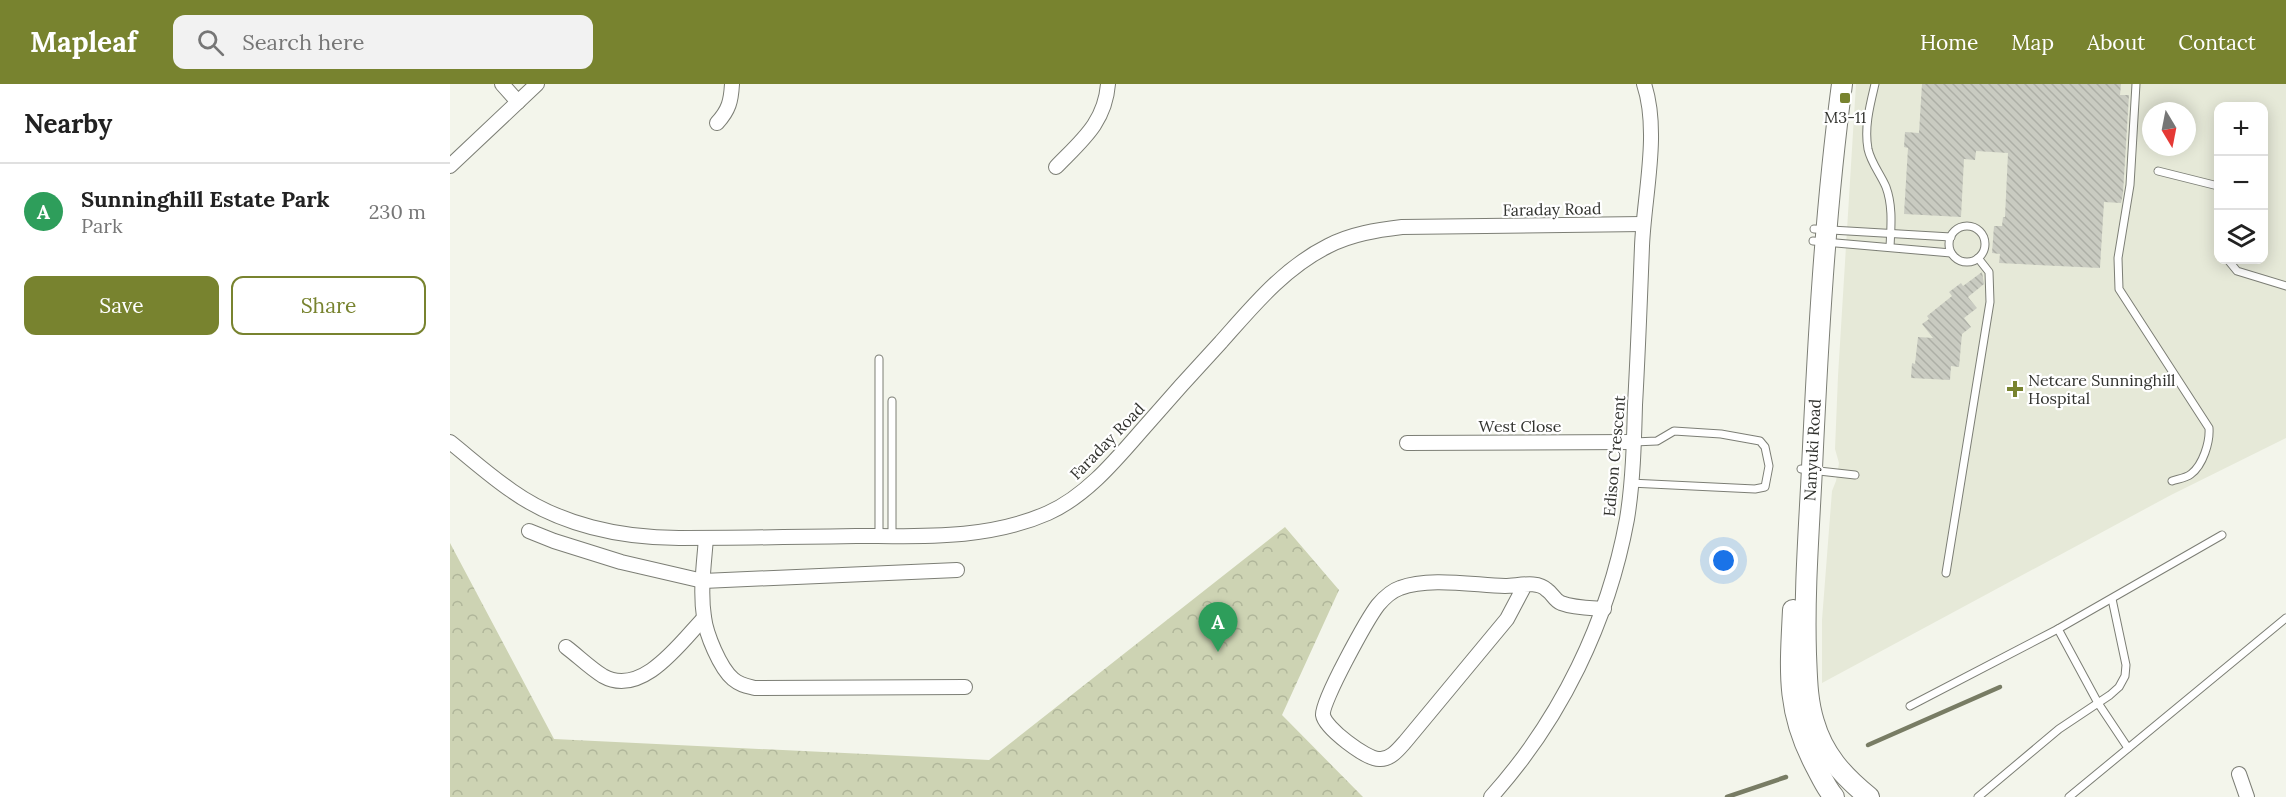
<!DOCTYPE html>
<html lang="en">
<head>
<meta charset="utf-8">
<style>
	body { margin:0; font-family:Lora,serif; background:#f2f2f2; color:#222 }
	.controls { position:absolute; right:18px; top:18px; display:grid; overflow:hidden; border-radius:12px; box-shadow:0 3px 15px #0003 }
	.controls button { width:54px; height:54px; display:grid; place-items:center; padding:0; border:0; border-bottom:2px solid #e0e0e0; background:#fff; color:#222; font:30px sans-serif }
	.compass { position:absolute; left:1692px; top:18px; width:54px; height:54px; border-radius:50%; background:#fff; box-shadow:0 3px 15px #0003; rotate:170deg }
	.you { position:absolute; left:1274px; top:477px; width:21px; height:21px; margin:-15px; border:4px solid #fff; border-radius:50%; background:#1a73e8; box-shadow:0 0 0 9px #1a73e833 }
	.badge { display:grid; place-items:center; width:39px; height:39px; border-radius:50%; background:#78832f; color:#fff; font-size:20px; font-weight:700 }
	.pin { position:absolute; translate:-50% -50px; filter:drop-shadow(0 2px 3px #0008) }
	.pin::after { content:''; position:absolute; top:32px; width:21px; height:18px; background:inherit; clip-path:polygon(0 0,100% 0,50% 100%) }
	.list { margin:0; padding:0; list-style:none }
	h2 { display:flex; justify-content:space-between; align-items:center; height:78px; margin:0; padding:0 24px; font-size:26px }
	h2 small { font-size:20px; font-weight:400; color:#767676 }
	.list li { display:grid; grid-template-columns:39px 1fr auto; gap:18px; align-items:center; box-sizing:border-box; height:96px; padding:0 24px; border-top:2px solid #e0e0e0 }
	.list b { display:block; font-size:22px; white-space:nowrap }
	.list p { margin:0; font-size:20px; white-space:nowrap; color:#767676 }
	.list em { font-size:20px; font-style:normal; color:#767676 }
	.actions { display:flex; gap:12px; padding:18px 24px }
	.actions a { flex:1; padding:14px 0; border:2px solid #78832f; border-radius:12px; text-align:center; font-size:21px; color:#78832f }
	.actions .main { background:#78832f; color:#fff }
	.icon { flex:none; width:33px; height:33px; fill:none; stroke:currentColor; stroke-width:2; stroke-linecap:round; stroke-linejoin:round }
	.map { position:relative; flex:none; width:1836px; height:713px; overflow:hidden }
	header { display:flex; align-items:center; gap:36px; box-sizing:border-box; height:84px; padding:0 30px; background:#78832f; color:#fff }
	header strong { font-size:28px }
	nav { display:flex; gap:33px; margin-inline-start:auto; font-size:21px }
	.search { width:420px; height:54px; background:#f2f2f2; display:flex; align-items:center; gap:15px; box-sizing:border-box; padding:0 21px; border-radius:12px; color:#767676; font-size:22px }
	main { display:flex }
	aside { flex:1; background:#fff }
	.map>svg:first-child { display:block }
	.built { fill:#e6e9d8; fill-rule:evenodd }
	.park { fill:url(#park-crowns) }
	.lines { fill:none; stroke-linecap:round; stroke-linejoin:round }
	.stream { stroke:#787c64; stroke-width:4.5 }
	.building { fill:url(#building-back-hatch) }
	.lane-casing { stroke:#7c7e75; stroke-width:9 }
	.street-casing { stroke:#7c7e75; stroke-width:16 }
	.secondary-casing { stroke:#7c7e75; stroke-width:22 }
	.lane { stroke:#fff; stroke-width:7 }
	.street { stroke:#fff; stroke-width:14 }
	.secondary { stroke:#fff; stroke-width:20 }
	.poi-dot { fill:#78832f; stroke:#fff; stroke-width:2 }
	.labels { text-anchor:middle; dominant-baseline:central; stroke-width:4.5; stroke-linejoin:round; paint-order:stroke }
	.poi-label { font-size:16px; fill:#32332f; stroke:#fff }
	.street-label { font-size:16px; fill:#32332f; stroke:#fff }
</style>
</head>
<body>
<header>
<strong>Mapleaf</strong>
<div class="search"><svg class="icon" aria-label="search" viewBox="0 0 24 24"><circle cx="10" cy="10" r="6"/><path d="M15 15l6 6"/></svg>Search here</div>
<nav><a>Home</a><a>Map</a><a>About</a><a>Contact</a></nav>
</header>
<main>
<aside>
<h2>Nearby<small></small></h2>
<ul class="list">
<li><span class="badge" style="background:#2e9e5b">A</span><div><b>Sunninghill Estate Park</b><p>Park</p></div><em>230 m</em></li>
</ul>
<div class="actions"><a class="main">Save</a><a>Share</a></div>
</aside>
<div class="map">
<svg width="1836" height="713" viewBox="0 0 1836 713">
	<defs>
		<pattern id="park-crowns" width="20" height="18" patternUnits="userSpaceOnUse" patternTransform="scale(1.5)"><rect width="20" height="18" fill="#cdd3b3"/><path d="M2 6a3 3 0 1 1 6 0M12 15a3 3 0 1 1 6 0" fill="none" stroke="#b0b69a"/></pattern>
		<pattern id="building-back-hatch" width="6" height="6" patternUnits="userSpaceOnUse" patternTransform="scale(1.5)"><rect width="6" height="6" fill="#c9cbc1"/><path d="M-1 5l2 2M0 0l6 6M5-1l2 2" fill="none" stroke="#adafa6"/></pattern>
	</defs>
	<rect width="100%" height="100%" fill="#f3f5eb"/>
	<!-- built -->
	<path class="built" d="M1406,0H1836V354L1721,411L1372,599V536L1382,407L1386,397L1389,379L1385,365L1388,292ZM1768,22H1814V176H1768ZM1701,27H1737V63H1701Z"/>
	<!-- park -->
	<polygon class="park" points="835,443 889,506 832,631 913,713 0,713 0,459 104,655 539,676"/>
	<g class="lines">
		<!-- stream -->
		<g class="stream">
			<polyline points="1418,661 1550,603"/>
			<polyline points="1277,713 1336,693"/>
		</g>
	</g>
	<!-- building -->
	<g class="building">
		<polygon points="1472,0 1671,0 1670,11 1679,11 1673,109 1671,119 1654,118 1650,184 1549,179 1550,170 1542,169 1544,142 1552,142 1553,133 1555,133 1558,69 1526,67 1525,76 1514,75 1511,133 1454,130 1458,64 1454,63 1455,48 1469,49"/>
		<polygon points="1532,188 1534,200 1518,213 1527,224 1514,234 1521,243 1512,250 1509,283 1501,282 1500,296 1461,294 1462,279 1465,280 1468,253 1483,254 1472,240 1479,235 1477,232 1502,212 1499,208 1511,199 1513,202"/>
	</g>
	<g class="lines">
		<defs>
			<g id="lane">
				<path d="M1425,0C1420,21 1414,43 1418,65C1421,79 1430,89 1436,103C1443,122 1441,142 1440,163"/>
				<path d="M1686,0L1680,101L1668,174L1669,205L1759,344C1760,358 1753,381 1741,390C1736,394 1728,395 1722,397"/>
				<polyline points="1708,87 1768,102"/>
				<circle cx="1517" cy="160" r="18"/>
				<polyline points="1364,145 1501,153"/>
				<polyline points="1363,157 1501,169"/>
				<polyline points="1778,176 1787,187 1836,202"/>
				<polyline points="1351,385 1405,391"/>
				<polyline points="1180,399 1305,405 1315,403 1319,382 1315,363 1310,357 1271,350 1224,347 1207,357 1184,358"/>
				<polyline points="429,452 429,275"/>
				<polyline points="442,452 442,317"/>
				<polyline points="1496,489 1540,218 1539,188 1528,174"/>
				<polyline points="1608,545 1648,619 1678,664"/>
				<polyline points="1460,622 1608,545 1772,451"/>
				<polyline points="1528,713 1609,645 1660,611 1669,603 1675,592 1676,581 1662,515"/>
				<polyline points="1619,713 1836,534"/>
			</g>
			<g id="street">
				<polyline points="52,0 68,18"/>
				<path d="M267,39C279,26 281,17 282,0"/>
				<polyline points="0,82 87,0"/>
				<path d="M606,83C631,57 655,39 658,0"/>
				<path d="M0,358C20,374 40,392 62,407C110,441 171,454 229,454C288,454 347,453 406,452C470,452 537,456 598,429C636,412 665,377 692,346C718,316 744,287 771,258C803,222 834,184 878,162C901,150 927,146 952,143L1193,140"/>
				<polyline points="957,359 1184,358"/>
				<polyline points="79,447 104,457 171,478 253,497 507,486"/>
				<path d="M256,454C254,480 250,507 254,533C256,550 270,584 283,595C290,601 297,602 305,604L515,603"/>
				<path d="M1075,501L1057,535L955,658C948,666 940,676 929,675C916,675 875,644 873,631C871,618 918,534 928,521C934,514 941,507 950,504C979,493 1023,501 1055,502C1068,502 1087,496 1097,506C1103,510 1104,516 1111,519C1124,524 1140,524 1154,525"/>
				<path d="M116,563C128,572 140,584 153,592C192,614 231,558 254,534"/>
				<polyline points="1789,690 1797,713"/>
				<path d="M1041,713C1111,635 1158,538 1177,435C1183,398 1184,359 1185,321C1188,268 1190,215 1192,162C1194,112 1210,48 1194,0"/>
			</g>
			<g id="secondary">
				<path d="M1392,0C1375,128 1368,256 1362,384C1359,446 1354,508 1356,570C1357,593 1357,616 1364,638C1373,670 1393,692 1419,713"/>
				<path d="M1343,526C1340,587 1336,626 1365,681C1371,692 1376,704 1384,713"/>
			</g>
		</defs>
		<!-- lane casing -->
		<use href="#lane" class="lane-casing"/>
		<!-- street casing -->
		<use href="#street" class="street-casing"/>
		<!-- secondary casing -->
		<use href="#secondary" class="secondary-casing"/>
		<!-- lane -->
		<use href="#lane" class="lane"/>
		<!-- street -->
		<use href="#street" class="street"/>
		<!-- secondary -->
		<use href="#secondary" class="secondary"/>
	</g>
	<!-- markers -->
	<g class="poi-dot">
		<rect x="1389" y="8" width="12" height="12" rx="3"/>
		<path d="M1562 296h6v6h6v6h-6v6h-6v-6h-6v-6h6z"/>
	</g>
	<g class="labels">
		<!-- poi labels -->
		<g class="poi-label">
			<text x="1395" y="33">M3-11</text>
			<text x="1578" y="296" text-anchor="start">Netcare Sunninghill<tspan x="1578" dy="18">Hospital</tspan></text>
		</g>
		<!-- street labels -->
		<g class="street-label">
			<text transform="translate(1102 125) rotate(-1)">Faraday Road</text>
			<text x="1070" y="342">West Close</text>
			<text transform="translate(657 357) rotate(-46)">Faraday Road</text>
			<text transform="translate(1362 366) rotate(-87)">Nanyuki Road</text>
			<text transform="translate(1164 372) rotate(-85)">Edison Crescent</text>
		</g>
	</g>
</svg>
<div class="controls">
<button>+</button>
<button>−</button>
<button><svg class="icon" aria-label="layers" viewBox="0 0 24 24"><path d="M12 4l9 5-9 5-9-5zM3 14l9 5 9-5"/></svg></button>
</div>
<svg class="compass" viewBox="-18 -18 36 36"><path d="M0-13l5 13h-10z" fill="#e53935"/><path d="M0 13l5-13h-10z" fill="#767676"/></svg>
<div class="you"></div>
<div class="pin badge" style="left:768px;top:568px;background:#2e9e5b">A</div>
</div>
</main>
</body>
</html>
